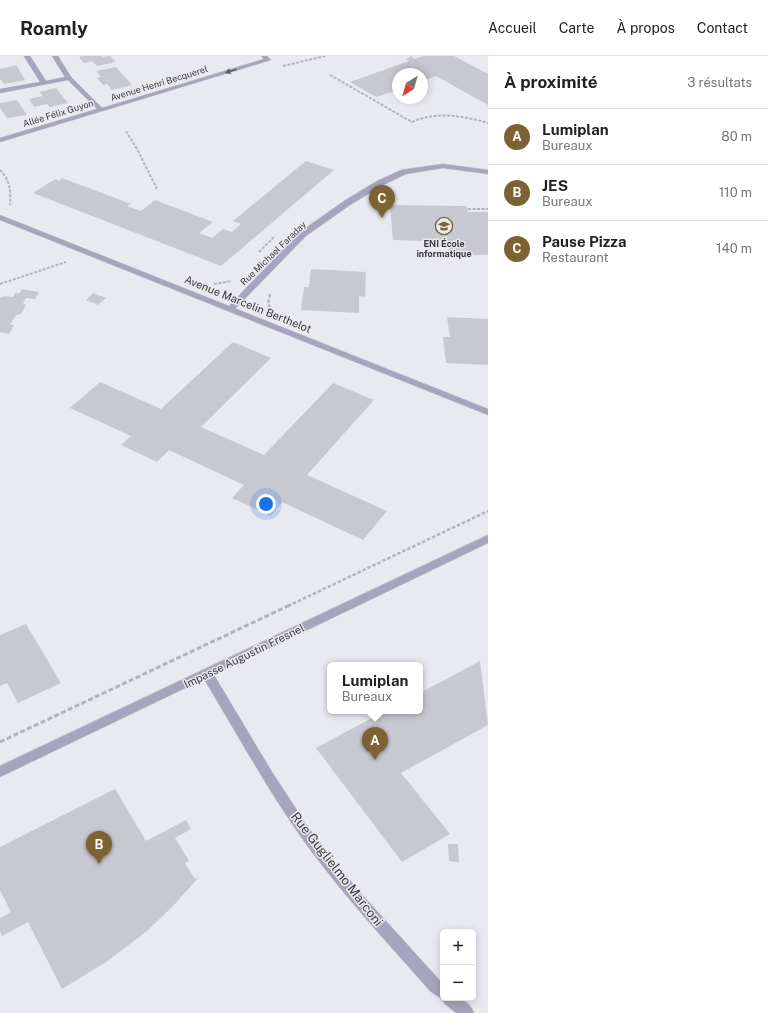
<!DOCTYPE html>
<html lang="fr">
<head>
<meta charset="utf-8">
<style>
	body { margin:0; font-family:"Public Sans",sans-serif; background:#f6f6f6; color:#222 }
	.controls { position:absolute; right:12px; bottom:12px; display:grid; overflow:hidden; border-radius:6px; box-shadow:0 2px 10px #0003 }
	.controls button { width:36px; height:36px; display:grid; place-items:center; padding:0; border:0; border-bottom:1px solid #e0e0e0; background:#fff; color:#222; font:20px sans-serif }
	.compass { position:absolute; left:392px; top:12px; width:36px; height:36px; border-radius:50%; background:#fff; box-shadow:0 2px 10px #0003; rotate:217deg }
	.you { position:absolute; left:266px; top:448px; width:14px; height:14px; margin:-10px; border:3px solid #fff; border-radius:50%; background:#1a73e8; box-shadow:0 0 0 6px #1a73e833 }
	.badge { display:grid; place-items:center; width:26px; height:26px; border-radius:50%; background:#7d6234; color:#fff; font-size:13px; font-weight:700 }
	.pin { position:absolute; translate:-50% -33px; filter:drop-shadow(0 1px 2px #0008) }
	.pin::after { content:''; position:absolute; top:21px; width:14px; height:12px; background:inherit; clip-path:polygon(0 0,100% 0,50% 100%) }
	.popup { position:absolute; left:327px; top:606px; width:96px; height:52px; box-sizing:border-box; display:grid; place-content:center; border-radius:6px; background:#fff; filter:drop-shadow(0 1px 3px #0005); font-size:13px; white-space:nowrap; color:#767676 }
	.popup b { font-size:15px; color:#222 }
	.popup::after { content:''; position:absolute; left:50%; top:100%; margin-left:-8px; border:8px solid transparent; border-top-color:#fff }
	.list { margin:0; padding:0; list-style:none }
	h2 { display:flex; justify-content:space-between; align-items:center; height:52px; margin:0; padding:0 16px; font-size:17px }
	h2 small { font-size:13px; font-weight:400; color:#767676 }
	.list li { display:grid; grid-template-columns:26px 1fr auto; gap:12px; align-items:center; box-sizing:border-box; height:56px; padding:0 16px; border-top:1px solid #e0e0e0 }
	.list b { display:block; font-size:15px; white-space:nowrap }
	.list p { margin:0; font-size:13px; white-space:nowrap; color:#767676 }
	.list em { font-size:13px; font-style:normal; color:#767676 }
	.map { position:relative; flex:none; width:488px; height:957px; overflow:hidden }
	header { display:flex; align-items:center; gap:24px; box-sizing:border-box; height:56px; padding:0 20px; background:#fff; border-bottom:1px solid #e0e0e0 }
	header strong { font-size:19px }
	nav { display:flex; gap:22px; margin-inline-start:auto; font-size:14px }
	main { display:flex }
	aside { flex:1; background:#fff }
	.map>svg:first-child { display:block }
	.building { fill:#c8c8d0 }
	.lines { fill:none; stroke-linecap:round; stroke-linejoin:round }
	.minor-casing { stroke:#c6c6cd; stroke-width:1 }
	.tertiary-casing { stroke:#c6c6cd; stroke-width:1 }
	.path-far2 { stroke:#b3b3ba; stroke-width:2; stroke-dasharray:3 1.5; stroke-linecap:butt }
	.path-far1 { stroke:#b3b3ba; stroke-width:2.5; stroke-dasharray:3.5 2; stroke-linecap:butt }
	.path { stroke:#b3b3ba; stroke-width:3; stroke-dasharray:5 2.5; stroke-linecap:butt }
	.minor { fill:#a7a5bd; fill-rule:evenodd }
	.tertiary { fill:#a7a5bd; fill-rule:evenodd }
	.oneway { fill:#5b5b64 }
	.labels { text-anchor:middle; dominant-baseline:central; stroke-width:3; stroke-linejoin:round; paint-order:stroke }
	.far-street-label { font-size:9px; fill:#3b3b3e; stroke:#e9e9f1 }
	.far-poi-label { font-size:9px; font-weight:bold; fill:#3b3b3e; stroke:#e9e9f1 }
	.street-label { font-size:11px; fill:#3b3b3e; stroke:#e9e9f1 }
	.near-street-label { font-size:13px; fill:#3b3b3e; stroke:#e9e9f1 }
</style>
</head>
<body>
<header>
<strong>Roamly</strong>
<nav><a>Accueil</a><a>Carte</a><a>À propos</a><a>Contact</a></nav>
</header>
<main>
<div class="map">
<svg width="488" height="957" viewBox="0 0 488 957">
	<rect width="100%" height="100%" fill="#e9e9f1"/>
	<!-- building -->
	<g class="building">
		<polygon points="84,0 102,0 103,1 110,0 116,6 97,10 92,5 84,7 79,1"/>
		<polygon points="411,0 415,3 423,0 454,0 488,18 488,49 436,20 422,25 422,18 398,18 398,34 376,41 350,26 409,5 406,3"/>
		<polygon points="16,9 25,24 4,28 0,23 0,13"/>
		<polygon points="116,11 132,29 112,34 107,28 103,29 97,22 101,21 96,15"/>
		<polygon points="56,32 68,47 50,51 47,48 34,51 29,43 43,40 39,36"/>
		<polygon points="17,44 27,59 7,62 0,52 0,47"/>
		<polygon points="306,105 334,114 221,210 33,137 55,123 59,125 62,122 131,148 127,150 141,155 155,144 213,166 199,177 212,182 223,173 232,176 241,168 233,165"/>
		<polygon points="390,149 467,150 468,156 488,156 488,199 449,199 448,189 455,189 454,186 393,184"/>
		<polygon points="311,213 366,216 365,241 359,240 359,257 301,254 304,231 309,231"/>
		<polygon points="22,233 39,236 35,243 26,242 23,247 26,249 21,258 16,259 10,269 14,269 9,278 0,276 0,242 5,240 13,241 15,237 20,237"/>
		<polygon points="93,237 106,242 98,249 86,244"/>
		<polygon points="447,261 488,263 488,309 446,307 443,281 450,281"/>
		<polygon points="233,286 271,302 201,371 264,399 333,327 374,344 307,419 387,455 363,484 282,446 271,460 232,442 244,429 169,394 157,406 121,389 131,380 70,352 100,326 161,353"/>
		<polygon points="26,568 61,627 18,647 7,627 0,630 0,579"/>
		<polygon points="480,605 488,669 401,717 450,778 402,806 316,692 385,655 420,655 420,637"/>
		<polygon points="115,733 146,785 186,764 191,773 175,782 189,805 185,807 195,823 199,821 174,849 147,875 106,906 62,933 28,866 2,880 0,876 0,862 11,856 0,834 0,791"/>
		<polygon points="448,788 458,788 459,806 449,805"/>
	</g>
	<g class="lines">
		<defs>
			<g id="minor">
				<polygon points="24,0 30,0 46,25 65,21 52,0 58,0 71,21 102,52 264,3 261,0 267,0 271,4 0,86 0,82 97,53 68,24 0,37 0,33 40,26"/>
				<polygon points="443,108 488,114 488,118 443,112 406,118 383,129 350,149 306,180 233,255 230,255 226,253 300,176 344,145 377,125 401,114"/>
				<path d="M488,479V487L214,619L272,716L310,774L357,833L443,928V942C457,942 468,942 474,957H456L444,947L443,944L430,935C386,885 340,836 301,781C266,731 236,676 204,623L0,721V710Z"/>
			</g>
			<polygon id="tertiary" points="0,159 488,353 488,359 0,164"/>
		</defs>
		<!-- minor casing -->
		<use href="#minor" class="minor-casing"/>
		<!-- tertiary casing -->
		<use href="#tertiary" class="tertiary-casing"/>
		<!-- path-far2 -->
		<g class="path-far2">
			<polyline points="283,10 325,0"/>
			<path d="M330,19L412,66C436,55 464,60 488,67"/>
			<polyline points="126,75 137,93 157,133"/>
			<path d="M0,114C10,124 11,135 10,149"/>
			<polyline points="468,153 488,153"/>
			<polyline points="259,196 275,180"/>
			<polyline points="0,228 66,206"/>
			<polyline points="214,228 232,225"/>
		</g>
		<!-- path-far1 -->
		<g class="path-far1">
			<polyline points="270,238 268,248 270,251"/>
			<polyline points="288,550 488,455"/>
		</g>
		<!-- path -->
		<polyline class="path" points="0,686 290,549"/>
		<!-- minor -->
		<use href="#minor" class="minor"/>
		<!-- tertiary -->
		<use href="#tertiary" class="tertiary"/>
	</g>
	<!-- one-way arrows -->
	<defs><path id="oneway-solid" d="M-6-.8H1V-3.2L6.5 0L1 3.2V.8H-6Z"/></defs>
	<use class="oneway" href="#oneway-solid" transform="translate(231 15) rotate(163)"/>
	<!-- icons -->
	<defs>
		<symbol id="university-ring" viewBox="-11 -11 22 22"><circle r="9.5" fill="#e9e9f1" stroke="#7d6234" stroke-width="1.5"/><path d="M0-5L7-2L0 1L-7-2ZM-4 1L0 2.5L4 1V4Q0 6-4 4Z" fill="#7d6234"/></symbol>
	</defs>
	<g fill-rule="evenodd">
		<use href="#university-ring" x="434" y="160" width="20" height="20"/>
	</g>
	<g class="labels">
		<!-- far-street labels -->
		<g class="far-street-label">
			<text transform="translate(159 27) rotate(-17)">Avenue Henri Becquerel</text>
			<text transform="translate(58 57) rotate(-17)">Allée Félix Guyon</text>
			<text transform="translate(273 197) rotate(-44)">Rue Michael Faraday</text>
		</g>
		<!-- far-poi labels -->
		<g class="far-poi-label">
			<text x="444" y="187">ENI École<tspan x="444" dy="10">informatique</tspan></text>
		</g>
		<!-- street labels -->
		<g class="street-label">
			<text transform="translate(248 248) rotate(22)">Avenue Marcelin Berthelot</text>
			<text transform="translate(244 600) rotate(-26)">Impasse Augustin Fresnel</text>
		</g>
		<!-- near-street labels -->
		<g class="near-street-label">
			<text transform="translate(337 813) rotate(52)">Rue Guglielmo Marconi</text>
		</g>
	</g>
</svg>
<div class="controls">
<button>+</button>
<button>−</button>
</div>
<svg class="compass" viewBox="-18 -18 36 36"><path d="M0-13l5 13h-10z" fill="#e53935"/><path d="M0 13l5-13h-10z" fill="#767676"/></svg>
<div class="you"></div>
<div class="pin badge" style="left:375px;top:704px">A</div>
<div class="popup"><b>Lumiplan</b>Bureaux</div>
<div class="pin badge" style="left:99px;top:808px">B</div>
<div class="pin badge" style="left:382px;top:162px">C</div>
</div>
<aside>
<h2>À proximité<small>3 résultats</small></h2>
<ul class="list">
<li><span class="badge">A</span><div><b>Lumiplan</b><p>Bureaux</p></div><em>80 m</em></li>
<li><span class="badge">B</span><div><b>JES</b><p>Bureaux</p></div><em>110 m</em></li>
<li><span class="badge">C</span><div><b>Pause Pizza</b><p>Restaurant</p></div><em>140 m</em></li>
</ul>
</aside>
</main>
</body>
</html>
